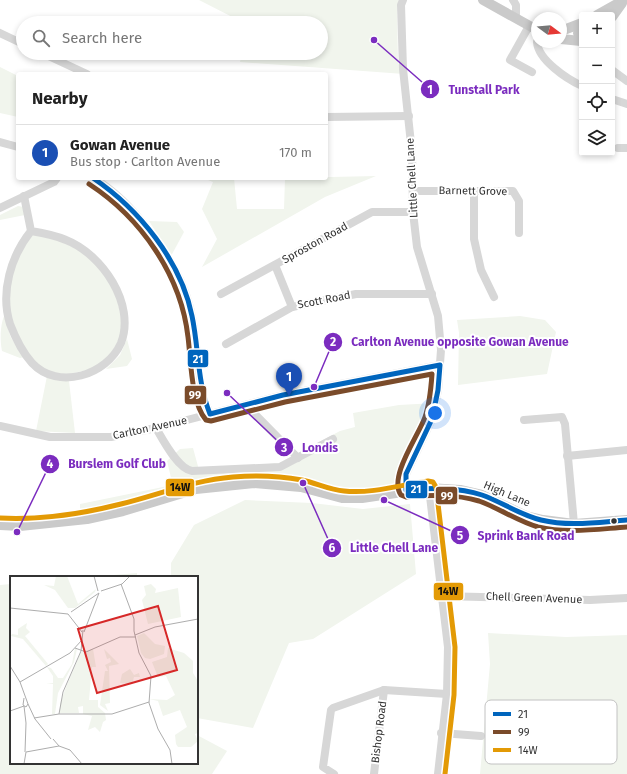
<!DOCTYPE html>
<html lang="en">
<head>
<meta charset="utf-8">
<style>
	body { margin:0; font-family:"Fira Sans",sans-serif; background:#f2f2f2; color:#222 }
	.controls { position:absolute; right:12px; top:12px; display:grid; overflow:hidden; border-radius:4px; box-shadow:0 2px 6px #0003 }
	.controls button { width:36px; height:36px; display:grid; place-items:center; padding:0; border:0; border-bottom:1px solid #e0e0e0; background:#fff; color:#222; font:20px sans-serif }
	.compass { position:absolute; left:531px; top:12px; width:36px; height:36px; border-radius:50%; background:#fff; box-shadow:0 2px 6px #0003; rotate:106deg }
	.you { position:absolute; left:435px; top:413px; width:14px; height:14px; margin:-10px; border:3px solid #fff; border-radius:50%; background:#1a73e8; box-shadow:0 0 0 6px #1a73e833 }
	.badge { display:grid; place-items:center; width:26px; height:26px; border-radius:50%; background:#1a73e8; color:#fff; font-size:13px; font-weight:700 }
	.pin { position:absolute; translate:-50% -33px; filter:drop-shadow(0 1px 2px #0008) }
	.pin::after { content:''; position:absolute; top:21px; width:14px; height:12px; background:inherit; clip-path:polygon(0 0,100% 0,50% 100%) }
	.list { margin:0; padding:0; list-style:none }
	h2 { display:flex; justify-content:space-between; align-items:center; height:52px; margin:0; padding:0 16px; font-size:17px }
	h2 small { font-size:13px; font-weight:400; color:#767676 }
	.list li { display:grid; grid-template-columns:26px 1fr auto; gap:12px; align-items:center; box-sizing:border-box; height:56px; padding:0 16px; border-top:1px solid #e0e0e0 }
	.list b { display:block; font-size:15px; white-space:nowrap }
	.list p { margin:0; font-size:13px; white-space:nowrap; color:#767676 }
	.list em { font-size:13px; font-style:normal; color:#767676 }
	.icon { flex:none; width:22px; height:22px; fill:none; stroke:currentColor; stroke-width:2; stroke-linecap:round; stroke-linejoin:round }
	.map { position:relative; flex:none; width:627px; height:774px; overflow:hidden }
	.search { position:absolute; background:#fff; box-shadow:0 2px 6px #0003; left:16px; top:16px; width:312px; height:44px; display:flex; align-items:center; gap:10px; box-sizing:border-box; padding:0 14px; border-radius:22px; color:#767676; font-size:15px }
	.panel { position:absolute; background:#fff; box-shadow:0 2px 6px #0003; left:16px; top:72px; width:312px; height:108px; border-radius:4px }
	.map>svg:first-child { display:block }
	.green { fill:#f1f5ed }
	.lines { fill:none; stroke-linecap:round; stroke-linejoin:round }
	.minor { stroke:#d7d7d7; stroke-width:8 }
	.major { stroke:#cacaca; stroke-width:10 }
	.bus-1-casing { stroke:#fff; stroke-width:8 }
	.bus-2-casing { stroke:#fff; stroke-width:8 }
	.bus-3-casing { stroke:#fff; stroke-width:8 }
	.bus-1 { stroke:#0065bd; stroke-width:5 }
	.bus-2 { stroke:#7a4b2a; stroke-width:5 }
	.bus-3 { stroke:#e39a05; stroke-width:5 }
	.bus-dot { fill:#333; stroke:#fff; stroke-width:1.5 }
	.labels { text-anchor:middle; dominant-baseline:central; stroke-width:4; stroke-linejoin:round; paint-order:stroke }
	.street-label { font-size:11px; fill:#333; stroke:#fff }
	.inset-road { fill:none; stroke:#adadad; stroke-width:1 }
	.view { fill:#d62828; fill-opacity:0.15; stroke:#d62828; stroke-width:2 }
	.inset-edge { fill:none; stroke:#333; stroke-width:2 }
	.key { fill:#fff; stroke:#c2c2c2; stroke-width:1 }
	.key-label { font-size:11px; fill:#333 }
	.leader { fill:none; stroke:#7b2cbf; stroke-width:1.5 }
	.callout-dot { fill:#7b2cbf; stroke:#fff; stroke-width:1.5 }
	.mark-label { font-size:12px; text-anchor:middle; font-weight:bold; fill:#fff }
	.callout-label { font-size:12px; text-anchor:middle; font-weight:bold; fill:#7b2cbf; stroke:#fff; stroke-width:4; stroke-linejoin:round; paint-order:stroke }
	.line-badge { stroke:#fff; stroke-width:1.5 }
	.badge-label { font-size:11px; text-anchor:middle; font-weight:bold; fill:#fff }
	.pale-badge-label { font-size:11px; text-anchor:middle; font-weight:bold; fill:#111 }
</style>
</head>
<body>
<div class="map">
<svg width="627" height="774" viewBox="0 0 627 774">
	<rect width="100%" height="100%" fill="#fff"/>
	<!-- green -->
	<g class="green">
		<polygon points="199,0 399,0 397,6 398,64 403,66 404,74 240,62 242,53 321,53 321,23 244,23"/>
		<polygon points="0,67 18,76 18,117 0,113"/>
		<polygon points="376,176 325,197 202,267 217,239 202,209 213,182 203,178 234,178 237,209 284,209 285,178"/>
		<polygon points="18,206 24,207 25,215 0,220 0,215"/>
		<polygon points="149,221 177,222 184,232 171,256"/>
		<polygon points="31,231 44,233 89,255 115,287 124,333 102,367 59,376 32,363 9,320 6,284"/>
		<path d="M4,316L11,338L24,357L20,358L2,351C0,341 0,326 4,316Z"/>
		<polygon points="520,316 545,320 556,332 547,374 458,385 459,333 457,320"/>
		<polygon points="127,339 132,359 127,366 106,369 120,355"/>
		<polygon points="47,376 69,381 75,433 36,431"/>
		<polygon points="435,403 410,465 406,490 362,498 242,483 123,511 80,513 80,504 163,487 172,482 167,461 180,449 193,448 199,470 279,463 340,431 355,427 353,413 399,405"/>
		<polygon points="245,500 312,503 363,509 410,504 416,574 313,639 289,643 253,728 197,718 197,577 171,577 171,563 194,525"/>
		<polygon points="137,573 137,577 90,577"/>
		<polygon points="11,584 11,763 197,763 197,735 227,751 212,774 0,774 0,585"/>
		<polygon points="488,633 566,637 627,635 627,774 480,774 490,664"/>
	</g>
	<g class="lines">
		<!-- minor -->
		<g class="minor">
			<polyline points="403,0 401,5 403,69 412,153 413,212 417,247 438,316 441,350 438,390 432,419 406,474 406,490"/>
			<polyline points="513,0 516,5 516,18"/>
			<polyline points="529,26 510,60 532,72"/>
			<polyline points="0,33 23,44"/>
			<path d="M537,42C538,60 567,79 582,86"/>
			<polyline points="42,53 87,74"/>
			<polyline points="612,70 627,81"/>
			<polyline points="612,99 627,104"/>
			<polyline points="326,117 409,116"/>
			<polyline points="0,142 18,147"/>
			<polyline points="618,148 627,148"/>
			<path d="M93,178C131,199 178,262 189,304C197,332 196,362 202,391C203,399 207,406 210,414"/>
			<polyline points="413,191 513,191 519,201 519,233"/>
			<polyline points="474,191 474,239 481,270 494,297"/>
			<path d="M24,196L31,231C43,233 55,235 66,240C102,254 136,304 121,343C107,375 58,391 32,363C23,353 15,337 10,324C0,292 11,256 31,231"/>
			<polyline points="0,208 54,182 57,178"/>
			<polyline points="275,265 292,307"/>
			<polyline points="221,294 372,212 413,212"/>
			<polyline points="226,344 292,307 356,294 432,294"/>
			<polyline points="246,405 298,458"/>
			<polyline points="524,420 562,417 565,424 574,524"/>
			<polyline points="0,426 50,437 111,437 156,428 283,395 440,365"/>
			<path d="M156,428C163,440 178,469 192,471L280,467L333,439"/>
			<polyline points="567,456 627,450"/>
			<polyline points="429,488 448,647 447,694 438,774"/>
			<polyline points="441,596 590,600 627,598"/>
			<polyline points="441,733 481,736"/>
			<polyline points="334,774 323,767 331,710 333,708 384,690 447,694"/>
			<polyline points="374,774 384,690"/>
		</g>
		<!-- major -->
		<g class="major">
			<polyline points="483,0 537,30"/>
			<polyline points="597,15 624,0"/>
			<polyline points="612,17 622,3"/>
			<polyline points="582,23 578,33 582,42"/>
			<polyline points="561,31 582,23"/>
			<polyline points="561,39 581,41"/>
			<polyline points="0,525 20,526 87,519 123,511 196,489 254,483 301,487 342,498 362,498 429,488 460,490 482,495 526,516 543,520 574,524 627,520"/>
		</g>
		<defs>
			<path id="bus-1" d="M93,178C139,209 181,261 192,316C199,349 197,382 210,414L283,395L440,365L438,390L432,419L406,474V490C431,488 458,487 482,495C502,502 520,515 541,520C570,527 599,522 627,520"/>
			<path id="bus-2" d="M89,184C141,218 181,275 188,337C191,360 191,403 206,420L211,421L285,402L432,374C431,388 430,403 425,417C419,435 388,477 401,495L406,497C430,495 455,494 479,501C499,508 517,521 538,527C567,534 598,529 627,527"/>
			<path id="bus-3" d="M0,518C40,520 82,514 121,504C158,495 194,480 233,477C255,475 280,476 302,480C316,483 330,490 344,491C371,494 401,485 428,481L433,482L436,487L455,647L454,695L445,774"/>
		</defs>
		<!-- bus-1 casing -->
		<use href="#bus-1" class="bus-1-casing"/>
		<!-- bus-2 casing -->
		<use href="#bus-2" class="bus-2-casing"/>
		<!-- bus-3 casing -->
		<use href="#bus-3" class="bus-3-casing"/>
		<!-- bus-1 -->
		<use href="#bus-1" class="bus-1"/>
		<!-- bus-2 -->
		<use href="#bus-2" class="bus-2"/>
		<!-- bus-3 -->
		<use href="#bus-3" class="bus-3"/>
	</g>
	<!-- markers -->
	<circle class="bus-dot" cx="614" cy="521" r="3.5"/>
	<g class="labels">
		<!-- street labels -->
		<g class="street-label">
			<text transform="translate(412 178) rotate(-93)">Little Chell Lane</text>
			<text transform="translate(473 191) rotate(1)">Barnett Grove</text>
			<text transform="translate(315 243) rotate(-29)">Sproston Road</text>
			<text transform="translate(324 300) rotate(-11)">Scott Road</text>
			<text transform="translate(150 428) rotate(-12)">Carlton Avenue</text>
			<text transform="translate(507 494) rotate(23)">High Lane</text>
			<text transform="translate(534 598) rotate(2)">Chell Green Avenue</text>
			<text transform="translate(379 732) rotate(-83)">Bishop Road</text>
		</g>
	</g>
	<!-- overview -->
	<g transform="translate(10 576)">
		<rect width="188" height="188" fill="#fff"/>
		<path d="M46,0H57L68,28L86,13L85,16L65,32H58L45,14L34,9L44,10ZM141,8L146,13L145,17L168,12L171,41L138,48L132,24L136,19L134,10ZM17,47L16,52L20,56L15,60L34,83L38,88L36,90L13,63L1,60L2,58L8,59V53ZM134,57L145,68L155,70L154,78L140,83L135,82L131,77L127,60ZM65,72L67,73L64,86L48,117L45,138H42L43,108L36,107H43V100L37,91L41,92L48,102H53L62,88ZM158,72L174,77L183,85V97L188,105V157L185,158L188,165L181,171H168L166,168L165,159L177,151L170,134L153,140L148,125L139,123L157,124L165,119L156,100L148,101L142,86L157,81ZM83,73L86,91H82L79,124H88V131L95,137L96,144L93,146L90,156L85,151L78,154L82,140L73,138V130L68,131L69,137H50V128L56,111L71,76ZM94,73L109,88L99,90L100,127L95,128L98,135L90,129L95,95H98L95,89L101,86L100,82L97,83ZM120,93L124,99L129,97L130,101H124L122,108L110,107L112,98Z" fill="#f1f5ed"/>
		<path class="inset-road" d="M84,0L88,15M111,8L124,43V55L129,77L141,100L139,127L148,153L160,174L162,188M91,15L112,8L120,0M0,32L58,38M61,36L89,17M58,38L72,56M74,56L89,17M125,59L145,51L188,43M65,72L76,76L110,61H126M0,90L10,106L18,128L16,131L13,129L14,122M10,106L60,77L72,64M18,128L25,143L41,163M14,130L16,147L15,176M0,135L14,130M49,138H102L139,126M24,142L49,138L53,116L71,75L73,54M43,163L49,170L60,174L72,188M14,188L16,176L49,170"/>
		<path class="view" d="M148,30L167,94L87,117L68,53Z"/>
		<rect width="188" height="188" class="inset-edge"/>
	</g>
	<!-- legend -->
	<rect x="485" y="700" width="132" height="64" rx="6" class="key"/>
	<rect x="493" y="712" width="18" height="4" fill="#0065bd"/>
	<rect x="493" y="730" width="18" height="4" fill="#7a4b2a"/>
	<rect x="493" y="748" width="18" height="4" fill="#e39a05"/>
	<g class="key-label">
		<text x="518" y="718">21</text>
		<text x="518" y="736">99</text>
		<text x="518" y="754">14W</text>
	</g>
	<!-- callouts -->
	<path class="leader" d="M374 40L430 89M314 387L333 342M227 393L284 447M17 532L50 464M384 500L460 535M303 483L332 548"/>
	<g class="callout-dot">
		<circle cx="374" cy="40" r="4"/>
		<circle cx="314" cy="387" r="4"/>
		<circle cx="227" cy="393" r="4"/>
		<circle cx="17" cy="532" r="4"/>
		<circle cx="384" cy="500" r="4"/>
		<circle cx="303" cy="483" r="4"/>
		<circle cx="430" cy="89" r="10"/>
		<circle cx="333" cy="342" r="10"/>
		<circle cx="284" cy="447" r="10"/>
		<circle cx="50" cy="464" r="10"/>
		<circle cx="460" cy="535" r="10"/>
		<circle cx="332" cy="548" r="10"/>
	</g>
	<g class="mark-label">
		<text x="430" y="94">1</text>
		<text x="333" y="346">2</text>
		<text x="284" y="452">3</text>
		<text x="50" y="468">4</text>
		<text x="460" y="540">5</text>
		<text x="332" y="552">6</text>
	</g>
	<g class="callout-label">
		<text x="484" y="94">Tunstall Park</text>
		<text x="460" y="346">Carlton Avenue opposite Gowan Avenue</text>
		<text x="320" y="452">Londis</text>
		<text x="117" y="468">Burslem Golf Club</text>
		<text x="526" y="540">Sprink Bank Road</text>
		<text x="394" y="552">Little Chell Lane</text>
	</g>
	<g class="line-badge">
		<rect x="187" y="349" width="22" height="19" rx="4" fill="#0065bd"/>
		<rect x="184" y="385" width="23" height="20" rx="4" fill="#7a4b2a"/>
		<rect x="165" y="478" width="30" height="19" rx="4" fill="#e39a05"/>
		<rect x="405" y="480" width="23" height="19" rx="4" fill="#0065bd"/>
		<rect x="435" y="486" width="23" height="19" rx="4" fill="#7a4b2a"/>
		<rect x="433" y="582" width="31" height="19" rx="4" fill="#e39a05"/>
	</g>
	<g class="badge-label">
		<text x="198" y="363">21</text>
		<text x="195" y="399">99</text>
		<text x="416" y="493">21</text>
		<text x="447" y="500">99</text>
	</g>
	<g class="pale-badge-label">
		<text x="180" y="491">14W</text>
		<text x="448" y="595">14W</text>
	</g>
</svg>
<div class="controls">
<button>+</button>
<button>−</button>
<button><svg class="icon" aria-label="locate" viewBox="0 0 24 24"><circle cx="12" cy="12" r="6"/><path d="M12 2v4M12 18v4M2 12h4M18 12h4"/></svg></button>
<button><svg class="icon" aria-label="layers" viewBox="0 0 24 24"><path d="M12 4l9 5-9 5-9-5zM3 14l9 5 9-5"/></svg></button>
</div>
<svg class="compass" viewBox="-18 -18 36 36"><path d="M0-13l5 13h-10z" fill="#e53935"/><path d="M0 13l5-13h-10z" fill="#767676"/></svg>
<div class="you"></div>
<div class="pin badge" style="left:289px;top:396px;background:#1a4fb4">1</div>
<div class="search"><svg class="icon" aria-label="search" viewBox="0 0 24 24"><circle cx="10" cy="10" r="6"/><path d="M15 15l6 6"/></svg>Search here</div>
<section class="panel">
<h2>Nearby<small></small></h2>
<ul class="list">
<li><span class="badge" style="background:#1a4fb4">1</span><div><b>Gowan Avenue</b><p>Bus stop · Carlton Avenue</p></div><em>170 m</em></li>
</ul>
</section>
</div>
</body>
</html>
